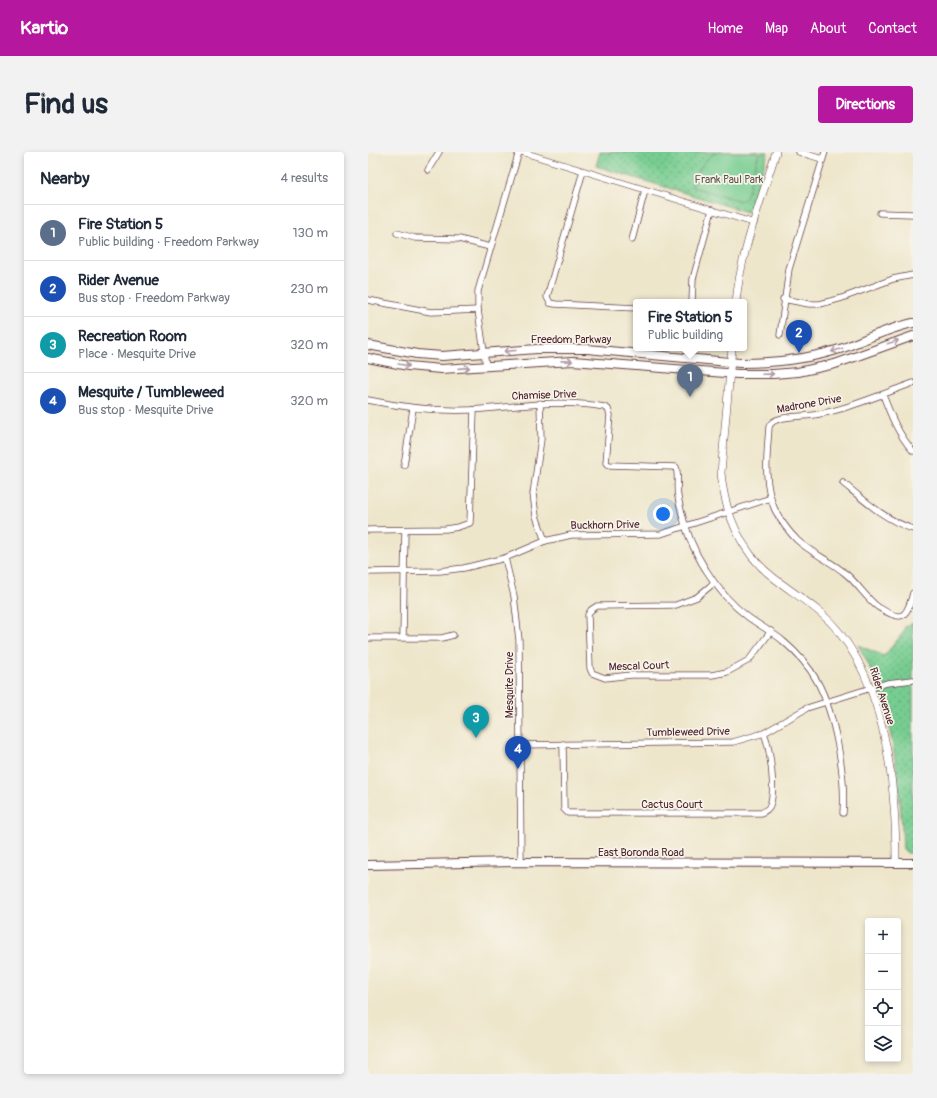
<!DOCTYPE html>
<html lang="en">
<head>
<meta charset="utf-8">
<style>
	body { margin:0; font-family:Pangolin,sans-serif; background:#f2f2f3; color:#1f2937 }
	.controls { position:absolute; right:12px; bottom:12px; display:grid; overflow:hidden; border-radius:4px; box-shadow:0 2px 6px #0003 }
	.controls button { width:36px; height:36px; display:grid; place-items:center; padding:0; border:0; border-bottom:1px solid #e0e1e3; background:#fff; color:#1f2937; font:20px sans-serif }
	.you { position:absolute; left:295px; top:362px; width:14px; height:14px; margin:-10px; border:3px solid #fff; border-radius:50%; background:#1a73e8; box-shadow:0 0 0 6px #1a73e833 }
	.badge { display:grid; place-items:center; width:26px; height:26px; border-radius:50%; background:#b5179e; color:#fff; font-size:13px; font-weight:700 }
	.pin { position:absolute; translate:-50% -33px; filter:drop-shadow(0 1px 2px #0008) }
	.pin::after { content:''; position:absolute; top:21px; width:14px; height:12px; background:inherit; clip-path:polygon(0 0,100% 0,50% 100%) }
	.popup { position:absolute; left:265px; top:147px; width:114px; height:52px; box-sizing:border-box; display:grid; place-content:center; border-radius:4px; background:#fff; filter:drop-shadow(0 1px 3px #0005); font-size:13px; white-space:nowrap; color:#747a83 }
	.popup b { font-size:15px; color:#1f2937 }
	.popup::after { content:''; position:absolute; left:50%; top:100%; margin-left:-8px; border:8px solid transparent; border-top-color:#fff }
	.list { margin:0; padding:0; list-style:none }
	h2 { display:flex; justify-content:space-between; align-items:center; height:52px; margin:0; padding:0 16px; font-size:17px }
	h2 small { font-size:13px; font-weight:400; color:#747a83 }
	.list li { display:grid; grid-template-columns:26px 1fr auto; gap:12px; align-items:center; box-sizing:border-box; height:56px; padding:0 16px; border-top:1px solid #e0e1e3 }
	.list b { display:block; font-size:15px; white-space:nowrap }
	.list p { margin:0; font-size:13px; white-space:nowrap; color:#747a83 }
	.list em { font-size:13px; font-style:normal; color:#747a83 }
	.icon { flex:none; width:22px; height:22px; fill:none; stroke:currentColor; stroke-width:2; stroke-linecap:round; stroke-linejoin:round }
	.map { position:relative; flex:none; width:545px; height:922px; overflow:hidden; border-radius:4px }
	header { display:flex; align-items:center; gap:24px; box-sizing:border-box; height:56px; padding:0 20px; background:#b5179e; color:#fff }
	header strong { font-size:19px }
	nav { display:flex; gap:22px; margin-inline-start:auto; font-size:14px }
	.intro { display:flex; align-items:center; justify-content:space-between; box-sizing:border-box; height:96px; padding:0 24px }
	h1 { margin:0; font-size:28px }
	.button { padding:10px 18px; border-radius:4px; background:#b5179e; color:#fff; font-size:14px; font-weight:700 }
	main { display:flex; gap:24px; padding:0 24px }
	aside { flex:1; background:#fff; border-radius:4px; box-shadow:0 2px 6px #0003 }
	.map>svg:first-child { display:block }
	.park { fill:url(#park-dots); stroke:#60765e }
	.pitch { fill:#77cd91; stroke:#60765e }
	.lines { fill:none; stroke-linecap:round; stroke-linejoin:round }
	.minor-casing { stroke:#633d43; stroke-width:7 }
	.tertiary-casing { stroke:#633d43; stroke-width:8 }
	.secondary-casing { stroke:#633d43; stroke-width:10 }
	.minor { stroke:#fff; stroke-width:5.5 }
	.tertiary { stroke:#fff; stroke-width:7 }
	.secondary { stroke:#fff; stroke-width:8 }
	.oneway { stroke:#ae9aa0 }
	.labels { text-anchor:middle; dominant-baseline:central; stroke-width:3.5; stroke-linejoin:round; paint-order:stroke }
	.park-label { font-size:11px; fill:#58534a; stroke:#f7f3e8 }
	.street-label { font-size:11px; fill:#4a1f2b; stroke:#f7f3e8 }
</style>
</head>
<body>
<header>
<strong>Kartio</strong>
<nav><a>Home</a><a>Map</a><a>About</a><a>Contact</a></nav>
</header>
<div class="intro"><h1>Find us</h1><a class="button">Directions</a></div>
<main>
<aside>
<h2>Nearby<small>4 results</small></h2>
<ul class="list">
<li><span class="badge" style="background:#5c6f8a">1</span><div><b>Fire Station 5</b><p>Public building · Freedom Parkway</p></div><em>130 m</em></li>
<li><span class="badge" style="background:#1a4fb4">2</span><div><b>Rider Avenue</b><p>Bus stop · Freedom Parkway</p></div><em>230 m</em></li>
<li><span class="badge" style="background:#0f9aa8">3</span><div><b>Recreation Room</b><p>Place · Mesquite Drive</p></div><em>320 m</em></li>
<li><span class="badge" style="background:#1a4fb4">4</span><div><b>Mesquite / Tumbleweed</b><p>Bus stop · Mesquite Drive</p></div><em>320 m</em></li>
</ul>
</aside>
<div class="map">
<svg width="545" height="922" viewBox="0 0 545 922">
	<defs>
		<pattern id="park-dots" width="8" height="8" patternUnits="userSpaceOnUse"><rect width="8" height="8" fill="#77cd91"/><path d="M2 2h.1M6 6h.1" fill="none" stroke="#64a677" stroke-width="1.8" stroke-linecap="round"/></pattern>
	</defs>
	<rect width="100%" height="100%" fill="#f7f3e8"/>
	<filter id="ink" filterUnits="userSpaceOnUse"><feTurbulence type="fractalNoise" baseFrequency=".025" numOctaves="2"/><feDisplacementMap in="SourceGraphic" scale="8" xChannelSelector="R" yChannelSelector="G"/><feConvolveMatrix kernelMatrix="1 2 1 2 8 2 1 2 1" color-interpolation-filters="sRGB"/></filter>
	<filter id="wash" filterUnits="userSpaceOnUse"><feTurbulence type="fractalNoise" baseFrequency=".012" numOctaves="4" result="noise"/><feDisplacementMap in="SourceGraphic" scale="16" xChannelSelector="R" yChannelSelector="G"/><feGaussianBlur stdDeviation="0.9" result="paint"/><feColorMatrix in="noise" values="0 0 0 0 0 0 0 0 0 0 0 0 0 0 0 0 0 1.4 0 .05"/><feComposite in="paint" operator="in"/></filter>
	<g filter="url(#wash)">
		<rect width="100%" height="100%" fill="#eee6cb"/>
		<!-- park -->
		<g class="park">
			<polygon points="232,0 400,0 383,57 379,60 228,14"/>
			<path d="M545,471V701H539L535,697C532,631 525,551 490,493L516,504L535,481L537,475Z"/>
		</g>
		<!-- pitch -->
		<path class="pitch" d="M349,0H391L378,46L373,49L324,35C329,21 335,7 349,0Z"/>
	</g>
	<g filter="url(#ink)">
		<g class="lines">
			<defs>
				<g id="minor">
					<polyline points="154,0 386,71"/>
					<polyline points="431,0 454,7"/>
					<polyline points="60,18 71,0"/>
					<polyline points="215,19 179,145 182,151 187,152 268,156"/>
					<polyline points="512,61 545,62"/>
					<polyline points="29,81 47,86 91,87 122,95"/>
					<polyline points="264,88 277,38"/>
					<polyline points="415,147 441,152 452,152 474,146 525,127 545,123"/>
					<polyline points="0,148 63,160 110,158"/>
					<polyline points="324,150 325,127 344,58"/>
					<polyline points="412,183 421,117 457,0"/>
					<polyline points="118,214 110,158 110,139 151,0"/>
					<path d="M545,231C512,243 480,257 446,263C434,265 404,263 401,275C399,304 395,331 407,358C413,369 420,379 429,388C443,401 463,409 478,422C490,432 498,446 510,455C515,458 526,465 532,464C540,463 543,448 545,441"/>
					<path d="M515,243C523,264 530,282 545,299"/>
					<path d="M0,248C38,256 75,261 115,257C157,254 193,247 236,255L240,257L242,263L238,311L241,313L308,315C311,324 308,335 310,345C315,371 323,395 338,418C349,436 364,453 380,465C392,474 405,480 415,489C428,500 441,514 449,529C467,562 478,623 475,661"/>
					<polyline points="172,251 173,287 165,342 168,364 177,389"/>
					<polyline points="36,313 45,257"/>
					<path d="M475,331C497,349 517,368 545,377"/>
					<polyline points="0,378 78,377 90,375 102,371 106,258"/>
					<polyline points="137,406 146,444 151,488 153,710"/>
					<polyline points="0,420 72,419 96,416 137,406 177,389 203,383 293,382 403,346"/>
					<polyline points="346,431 329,445 308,453 229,454 223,458 220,463 222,516 224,521 237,526 263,523 344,523 359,520 381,508 403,479"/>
					<polyline points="35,485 37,378"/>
					<polyline points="0,486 74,486 85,483"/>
					<path d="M195,592L196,657L200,661H393C397,659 401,657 402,653C408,638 402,596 396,581"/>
					<polyline points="151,593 365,590 396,581 439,556 519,531 545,528"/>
				</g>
				<g id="tertiary">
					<path d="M368,150C373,99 393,49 408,0"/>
					<path d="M364,196L353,321C357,362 373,401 406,426C429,444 453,457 471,480C519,540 528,637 528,711"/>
				</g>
				<g id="secondary">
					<path d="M0,193L49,202L74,204L169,197H219L372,211C407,211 442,207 475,196C498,187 521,176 545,171"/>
					<polyline points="0,206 40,214 73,217 205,209 370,222 405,222 430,220 467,212 545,184"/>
					<polyline points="0,713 153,710 545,711"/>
				</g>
			</defs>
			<!-- minor casing -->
			<use href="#minor" class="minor-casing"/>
			<!-- tertiary casing -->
			<use href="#tertiary" class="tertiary-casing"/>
			<!-- secondary casing -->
			<use href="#secondary" class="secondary-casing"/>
			<!-- minor -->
			<use href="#minor" class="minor"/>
			<!-- tertiary -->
			<use href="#tertiary" class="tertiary"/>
			<!-- secondary -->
			<use href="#secondary" class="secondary"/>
		</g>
		<!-- one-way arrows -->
		<defs><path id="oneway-shaft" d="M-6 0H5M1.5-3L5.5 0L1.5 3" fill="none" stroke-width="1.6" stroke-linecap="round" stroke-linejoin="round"/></defs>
		<g class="oneway">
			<use href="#oneway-shaft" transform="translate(525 190) rotate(-18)"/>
			<use href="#oneway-shaft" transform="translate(469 198) rotate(162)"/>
			<use href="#oneway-shaft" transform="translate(142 199) rotate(174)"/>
			<use href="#oneway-shaft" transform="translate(199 209) rotate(1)"/>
			<use href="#oneway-shaft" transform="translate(36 213) rotate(10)"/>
			<use href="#oneway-shaft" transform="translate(96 216) rotate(-4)"/>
			<use href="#oneway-shaft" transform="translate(400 222) rotate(-2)"/>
		</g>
	</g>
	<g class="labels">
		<!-- park labels -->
		<g class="park-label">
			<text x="361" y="27">Frank Paul Park</text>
		</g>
		<!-- street labels -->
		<g class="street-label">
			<text x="203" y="187">Freedom Parkway</text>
			<text transform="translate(176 243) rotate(-2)">Chamise Drive</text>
			<text transform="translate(441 252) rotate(-10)">Madrone Drive</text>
			<text transform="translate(237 373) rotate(-1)">Buckhorn Drive</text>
			<text transform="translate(271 514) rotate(-2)">Mescal Court</text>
			<text transform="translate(141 533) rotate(-90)">Mesquite Drive</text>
			<text transform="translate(514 544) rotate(72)">Rider Avenue</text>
			<text transform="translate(320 580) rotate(-1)">Tumbleweed Drive</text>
			<text x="304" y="652">Cactus Court</text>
			<text x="273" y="700">East Boronda Road</text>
		</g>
	</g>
</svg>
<div class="controls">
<button>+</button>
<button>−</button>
<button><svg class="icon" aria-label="locate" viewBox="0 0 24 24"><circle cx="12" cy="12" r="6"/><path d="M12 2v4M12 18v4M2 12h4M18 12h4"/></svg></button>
<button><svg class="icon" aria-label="layers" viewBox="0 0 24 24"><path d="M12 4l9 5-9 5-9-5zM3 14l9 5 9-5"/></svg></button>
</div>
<div class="you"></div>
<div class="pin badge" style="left:322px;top:245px;background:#5c6f8a">1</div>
<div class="popup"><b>Fire Station 5</b>Public building</div>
<div class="pin badge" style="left:431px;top:201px;background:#1a4fb4">2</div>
<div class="pin badge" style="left:108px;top:586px;background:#0f9aa8">3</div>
<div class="pin badge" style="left:150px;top:617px;background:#1a4fb4">4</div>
</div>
</main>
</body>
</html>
